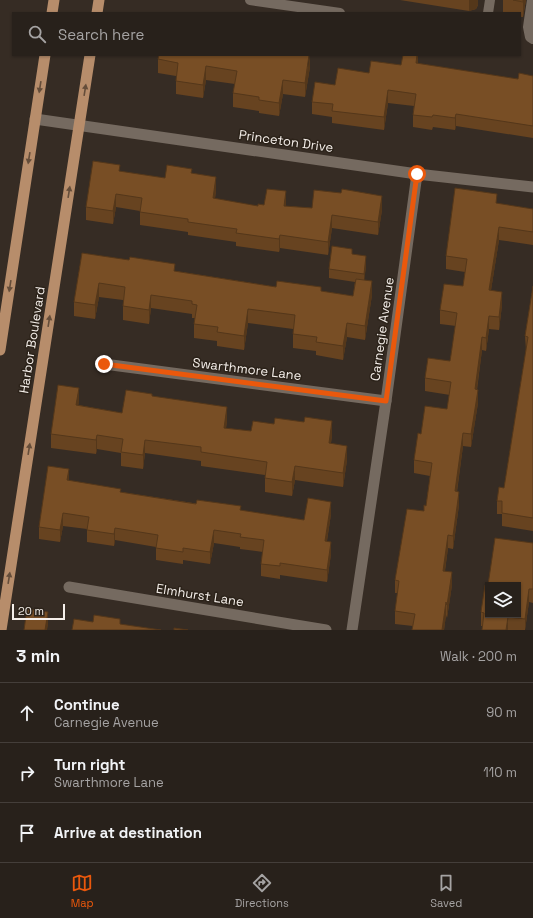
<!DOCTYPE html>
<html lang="en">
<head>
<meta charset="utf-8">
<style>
	body { margin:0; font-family:"Space Grotesk",sans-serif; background:#342e28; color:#f1f3f6 }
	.controls { position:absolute; right:12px; bottom:12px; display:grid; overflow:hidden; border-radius:0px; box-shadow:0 1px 3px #0004 }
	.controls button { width:36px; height:36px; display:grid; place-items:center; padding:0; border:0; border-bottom:1px solid #443e3a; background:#28211b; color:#f1f3f6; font:20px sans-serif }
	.scale { position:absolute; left:12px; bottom:10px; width:53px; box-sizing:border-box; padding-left:4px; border:2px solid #f5efea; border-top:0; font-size:11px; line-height:14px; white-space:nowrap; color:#f5efea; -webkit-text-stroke:3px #2c231a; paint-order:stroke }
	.stop { position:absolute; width:12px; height:12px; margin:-9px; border:3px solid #ea580c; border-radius:50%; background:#fff }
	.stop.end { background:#ea580c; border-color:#fff; box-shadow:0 1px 4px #0008 }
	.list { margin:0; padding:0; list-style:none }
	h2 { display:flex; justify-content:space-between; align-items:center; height:52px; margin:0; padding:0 16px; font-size:17px }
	h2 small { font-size:13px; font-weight:400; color:#a5a3a3 }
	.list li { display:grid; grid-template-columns:26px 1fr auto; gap:12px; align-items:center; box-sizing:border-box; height:60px; padding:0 16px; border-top:1px solid #443e3a }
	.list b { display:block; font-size:15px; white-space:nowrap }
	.list p { margin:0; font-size:13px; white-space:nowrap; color:#a5a3a3 }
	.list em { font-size:13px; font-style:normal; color:#a5a3a3 }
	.icon { flex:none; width:22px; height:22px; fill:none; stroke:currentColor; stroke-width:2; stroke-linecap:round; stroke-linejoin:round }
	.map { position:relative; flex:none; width:533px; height:630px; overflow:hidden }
	.search { position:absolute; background:#28211b; box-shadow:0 1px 3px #0004; left:12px; right:12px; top:12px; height:44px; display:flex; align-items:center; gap:10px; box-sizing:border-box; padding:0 14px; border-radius:0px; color:#a5a3a3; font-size:15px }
	.sheet { height:232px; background:#28211b }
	nav { display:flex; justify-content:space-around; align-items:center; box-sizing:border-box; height:56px; border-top:1px solid #443e3a; background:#28211b; font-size:11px; color:#a5a3a3 }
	nav a { display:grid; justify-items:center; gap:2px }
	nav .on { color:#ea580c }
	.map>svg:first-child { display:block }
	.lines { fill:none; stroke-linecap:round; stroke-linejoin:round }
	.service { stroke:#756a60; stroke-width:10 }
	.minor { stroke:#756a60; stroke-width:11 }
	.primary { stroke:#b78d6b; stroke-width:11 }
	.wall { fill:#674320 }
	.shaded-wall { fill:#54371a }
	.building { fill:#784e25; stroke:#54371a }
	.oneway { fill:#644d3a }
	.route { stroke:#ea580c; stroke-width:5 }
	.labels { text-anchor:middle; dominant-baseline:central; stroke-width:3; stroke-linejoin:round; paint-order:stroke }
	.street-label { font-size:13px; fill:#f5efea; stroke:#2c231a }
</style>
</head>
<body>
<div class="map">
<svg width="533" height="630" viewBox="0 0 533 630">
	<rect width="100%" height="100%" fill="#362c24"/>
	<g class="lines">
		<!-- service -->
		<g class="service">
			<polyline points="250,0 340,13"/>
			<polyline points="532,0 528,27 530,37 533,39"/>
			<polyline points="488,13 490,0"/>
		</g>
		<!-- minor -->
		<g class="minor">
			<polyline points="35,119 417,174 533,187"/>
			<polyline points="104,364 386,401"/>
			<polyline points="69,587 326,630"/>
			<polyline points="352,630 386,401 417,174"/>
		</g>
		<!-- primary -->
		<g class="primary">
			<polyline points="52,13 54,0"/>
			<polyline points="97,13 99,0"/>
			<polyline points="0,350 45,55"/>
			<polyline points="1,630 90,55"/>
		</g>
	</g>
	<!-- wall -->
	<g class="wall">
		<polygon points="400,0 478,0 478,5 476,9 469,11"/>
		<polygon points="503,0 526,0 523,17 520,17 520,13 503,13"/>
		<polygon points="418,55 418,64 518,79 533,76 533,138 456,126 455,130 433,127 432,130 413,127 413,115 414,106 388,103 384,130 332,123 332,117 312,114 312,102 335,85 369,73 401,65"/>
		<polygon points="158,59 310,67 305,97 283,94 279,116 259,113 259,111 233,107 233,93 235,84 206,80 203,98 176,94 176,76 158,73"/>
		<polygon points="120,172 165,178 192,173 216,190 215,199 258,206 264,205 286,206 312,208 382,210 378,235 332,228 328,255 280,248 279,252 236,246 236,242 188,235 188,232 140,225 140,211 116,207 113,224 86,220 86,207"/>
		<polygon points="497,204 533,209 533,245 499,240 491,290 502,305 499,330 489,329 486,351 482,350 477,390 478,403 471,447 463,446 457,492 459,505 453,549 448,548 445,571 452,585 447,618 446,615 444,630 412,630 413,626 395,624 395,611 398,593 395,593 395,580 426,506 430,476 414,473 414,460 421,434 447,409 450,395 425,391 425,378 450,361 451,355 456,326 440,324 440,310 463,286 465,272 446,269 446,256"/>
		<polygon points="82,253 175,271 276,287 321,291 353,296 355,282 329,278 329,269 352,254 366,266 364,280 372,295 365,340 347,337 343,360 316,355 316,351 293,348 293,329 248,323 244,350 217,346 217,341 194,338 194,324 195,318 192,318 192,314 151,308 149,324 123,320 123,300 99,297 95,319 74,316 74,302"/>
		<polygon points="533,286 533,531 502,526 502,514 497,514 497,501 504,488 526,350 525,336"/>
		<polygon points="152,396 227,421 226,428 251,431 332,435 331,443 347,460 343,487 295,480 292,496 265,492 265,475 201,466 201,461 145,453 143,469 121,466 121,453 97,449 96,454 51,448 51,434 79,402 78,405 122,413"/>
		<polygon points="69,481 121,492 304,520 331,514 327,541 331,554 327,582 280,575 280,579 261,576 261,564 263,552 240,549 240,547 214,543 210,564 183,560 183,564 156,560 156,547 115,540 114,546 87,542 87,529 63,526 60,542 39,539 39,527"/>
		<polygon points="533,543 533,603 529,602 525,630 482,630 482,626 481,626 481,612 488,586"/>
	</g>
	<!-- shaded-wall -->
	<g class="shaded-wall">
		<polygon points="469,0 478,0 478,5 476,9 469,11"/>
		<polygon points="523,0 526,0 523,17"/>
		<polygon points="310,55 310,67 305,97 305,83"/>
		<polygon points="417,55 418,55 418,61 416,76 416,63"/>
		<polygon points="206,66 206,80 203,98 203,85"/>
		<polygon points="283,80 283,94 279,116 279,103"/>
		<polygon points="388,90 388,103 384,130 384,117"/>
		<polygon points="456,114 456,126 455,130 455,118"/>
		<polygon points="216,177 216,190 213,212 213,198"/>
		<polygon points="286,191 286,205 284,219 284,206"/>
		<polygon points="116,194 116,207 113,224 113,211"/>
		<polygon points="382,196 382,210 378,235 378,222"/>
		<polygon points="332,215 332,228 328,255 328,242"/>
		<polygon points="499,227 499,240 489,303 489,290"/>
		<polygon points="280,235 280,248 279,252 279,239"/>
		<polygon points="366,256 366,266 364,283 364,274"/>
		<polygon points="372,281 372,295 365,340 365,326"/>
		<polygon points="99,283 99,297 95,319 95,305"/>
		<polygon points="502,292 502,305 499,330 499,317"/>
		<polygon points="151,295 151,308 149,324 149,310"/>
		<polygon points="248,309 248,323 244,350 244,336"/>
		<polygon points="489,316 489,329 486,351 486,338"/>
		<polygon points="347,323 347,337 343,360 343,346"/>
		<polygon points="482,337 482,350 475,402 475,389"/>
		<polygon points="79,388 79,402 76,419 76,405"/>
		<polygon points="478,390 478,403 471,447 471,434"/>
		<polygon points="227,407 227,421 224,441 224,428"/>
		<polygon points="332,421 332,435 329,457 329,443"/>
		<polygon points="463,433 463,446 455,504 455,491"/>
		<polygon points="97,435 97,449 96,454 96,440"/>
		<polygon points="145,440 145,453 143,469 143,455"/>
		<polygon points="347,446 347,460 343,487 343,473"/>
		<polygon points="295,466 295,480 292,496 292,482"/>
		<polygon points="69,469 69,482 67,480"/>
		<polygon points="459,492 459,505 453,549 453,536"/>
		<polygon points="331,502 331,514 325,553 325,541"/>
		<polygon points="63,513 63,526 60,542 60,530"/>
		<polygon points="115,528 115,540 114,546 114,534"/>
		<polygon points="214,530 214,543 210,564 210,552"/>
		<polygon points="448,535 448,548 443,584 443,571"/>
		<polygon points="331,542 331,554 327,582 327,570"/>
		<polygon points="452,572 452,585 447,618 447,605"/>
		<polygon points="529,589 529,602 525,630 525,619"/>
		<polygon points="446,602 446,615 444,630 442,630"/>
		<polygon points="48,612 48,626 47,630 45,630"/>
		<polygon points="508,617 508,630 506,630"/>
	</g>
	<!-- building -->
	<g class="building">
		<polygon points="513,0 523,0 523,2"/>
		<polygon points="159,55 309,55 305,83 283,80 279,103 259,100 259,97 233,93 237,71 206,66 203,85 176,81 178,63 158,59"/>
		<polygon points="403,55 417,55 416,63 518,79 519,73 533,76 533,126 456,114 455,118 433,115 432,117 413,115 416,94 388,90 384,117 332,111 333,104 312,102 315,82 335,85 338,68 369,73 371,61 401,65"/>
		<polygon points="93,161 120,165 119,171 165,178 167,165 192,169 191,173 216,177 213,198 258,206 258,204 264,205 267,189 286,191 284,206 312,208 314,190 341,193 342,189 382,196 378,222 332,215 328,242 280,235 279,239 236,233 237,229 188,222 188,219 140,212 142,198 116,194 113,211 86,207"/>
		<polygon points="455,188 497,194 496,203 533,209 533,232 499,227 489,290 502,292 499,317 489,316 486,338 482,337 475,389 478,390 471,434 463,433 455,491 459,492 453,536 448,535 443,571 452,572 447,605 446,602 442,630 412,630 415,614 395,611 399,581 395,580 407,509 424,511 424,505 426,506 432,463 414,460 418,433 421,434 425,406 447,409 451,382 425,378 428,358 450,361 451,355 457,313 440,310 444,284 463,286 467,259 446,256"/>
		<polygon points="332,246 352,249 352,254 366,256 364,274 329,269"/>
		<polygon points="82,253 129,260 130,257 175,264 174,271 276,287 277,281 321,287 321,291 353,296 356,279 372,281 365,326 347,323 343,346 316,342 317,337 293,334 295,315 248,309 244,336 217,332 218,327 194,324 197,305 192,304 192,301 151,295 149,310 123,306 125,287 99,283 95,305 74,302"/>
		<polygon points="533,286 533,518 502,513 502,501 497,501 499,487 504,488 528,337 525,336"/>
		<polygon points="58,385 79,388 76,405 122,413 126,390 152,394 152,396 227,407 224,428 251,431 253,421 274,424 275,418 304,422 305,417 332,421 329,443 347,446 343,473 295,466 292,482 265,478 267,462 201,452 201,447 145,440 143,455 121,452 123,439 97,435 96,440 51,434"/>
		<polygon points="48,466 69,469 67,480 121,489 120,492 196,504 197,500 241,506 240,510 304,520 308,498 331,502 325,541 331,542 327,570 280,563 280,566 261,564 264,540 240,537 241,534 214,530 210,552 183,548 183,552 156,548 158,535 115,528 114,534 87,530 89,517 63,513 60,530 39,527"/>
		<polygon points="495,538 533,543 533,589 529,589 525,619 508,617 506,630 482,630 484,613 481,612 485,585 488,586 488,615 518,615 518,585 488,585"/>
		<polygon points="27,609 48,612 45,630 24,630"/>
		<polygon points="94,615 120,619 120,624 161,630 72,630 74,619 93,622"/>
		<polygon points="174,628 188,630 174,630"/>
	</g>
	<!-- one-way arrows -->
	<defs><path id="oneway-solid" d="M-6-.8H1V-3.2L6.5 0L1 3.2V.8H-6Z"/></defs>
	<g class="oneway">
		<use href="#oneway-solid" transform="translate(40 87) rotate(99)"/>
		<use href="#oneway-solid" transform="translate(85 90) rotate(-81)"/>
		<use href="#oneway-solid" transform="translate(29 158) rotate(99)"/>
		<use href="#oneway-solid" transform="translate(69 192) rotate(-81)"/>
		<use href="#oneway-solid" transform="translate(10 286) rotate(99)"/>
		<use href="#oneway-solid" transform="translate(49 321) rotate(-81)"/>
		<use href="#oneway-solid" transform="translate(29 449) rotate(-81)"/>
		<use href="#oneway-solid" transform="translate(9 578) rotate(-81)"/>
	</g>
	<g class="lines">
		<!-- route -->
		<polyline class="route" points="104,364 386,401 417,174"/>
	</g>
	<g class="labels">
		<!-- street labels -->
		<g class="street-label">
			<text transform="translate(286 141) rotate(8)">Princeton Drive</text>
			<text transform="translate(382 329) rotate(-82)">Carnegie Avenue</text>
			<text transform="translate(32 340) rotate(-81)">Harbor Boulevard</text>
			<text transform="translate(247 369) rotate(7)">Swarthmore Lane</text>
			<text transform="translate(200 595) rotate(9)">Elmhurst Lane</text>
		</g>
	</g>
</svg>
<div class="controls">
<button><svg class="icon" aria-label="layers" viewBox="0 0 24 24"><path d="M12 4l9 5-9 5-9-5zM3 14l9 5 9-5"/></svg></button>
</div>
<div class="scale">20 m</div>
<div class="stop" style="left:417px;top:174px"></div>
<div class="stop end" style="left:104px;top:364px"></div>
<div class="search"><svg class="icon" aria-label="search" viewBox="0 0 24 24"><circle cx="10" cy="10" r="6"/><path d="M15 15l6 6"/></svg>Search here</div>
</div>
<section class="sheet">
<h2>3 min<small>Walk · 200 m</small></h2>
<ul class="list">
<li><svg class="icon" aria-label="ahead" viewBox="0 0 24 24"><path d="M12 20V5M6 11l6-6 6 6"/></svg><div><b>Continue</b><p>Carnegie Avenue</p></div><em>90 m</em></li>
<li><svg class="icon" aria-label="right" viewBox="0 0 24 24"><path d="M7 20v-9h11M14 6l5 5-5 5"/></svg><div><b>Turn right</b><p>Swarthmore Lane</p></div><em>110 m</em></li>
<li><svg class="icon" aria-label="arrive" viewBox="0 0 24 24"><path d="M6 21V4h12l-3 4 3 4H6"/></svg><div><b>Arrive at destination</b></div></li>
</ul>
</section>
<nav>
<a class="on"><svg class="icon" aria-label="map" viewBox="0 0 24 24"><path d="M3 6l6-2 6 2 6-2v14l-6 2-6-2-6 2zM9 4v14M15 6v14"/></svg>Map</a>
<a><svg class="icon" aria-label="directions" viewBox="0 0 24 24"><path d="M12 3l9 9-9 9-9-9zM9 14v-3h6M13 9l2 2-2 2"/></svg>Directions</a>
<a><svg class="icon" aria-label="saved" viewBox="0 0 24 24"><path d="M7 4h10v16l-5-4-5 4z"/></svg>Saved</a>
</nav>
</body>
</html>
